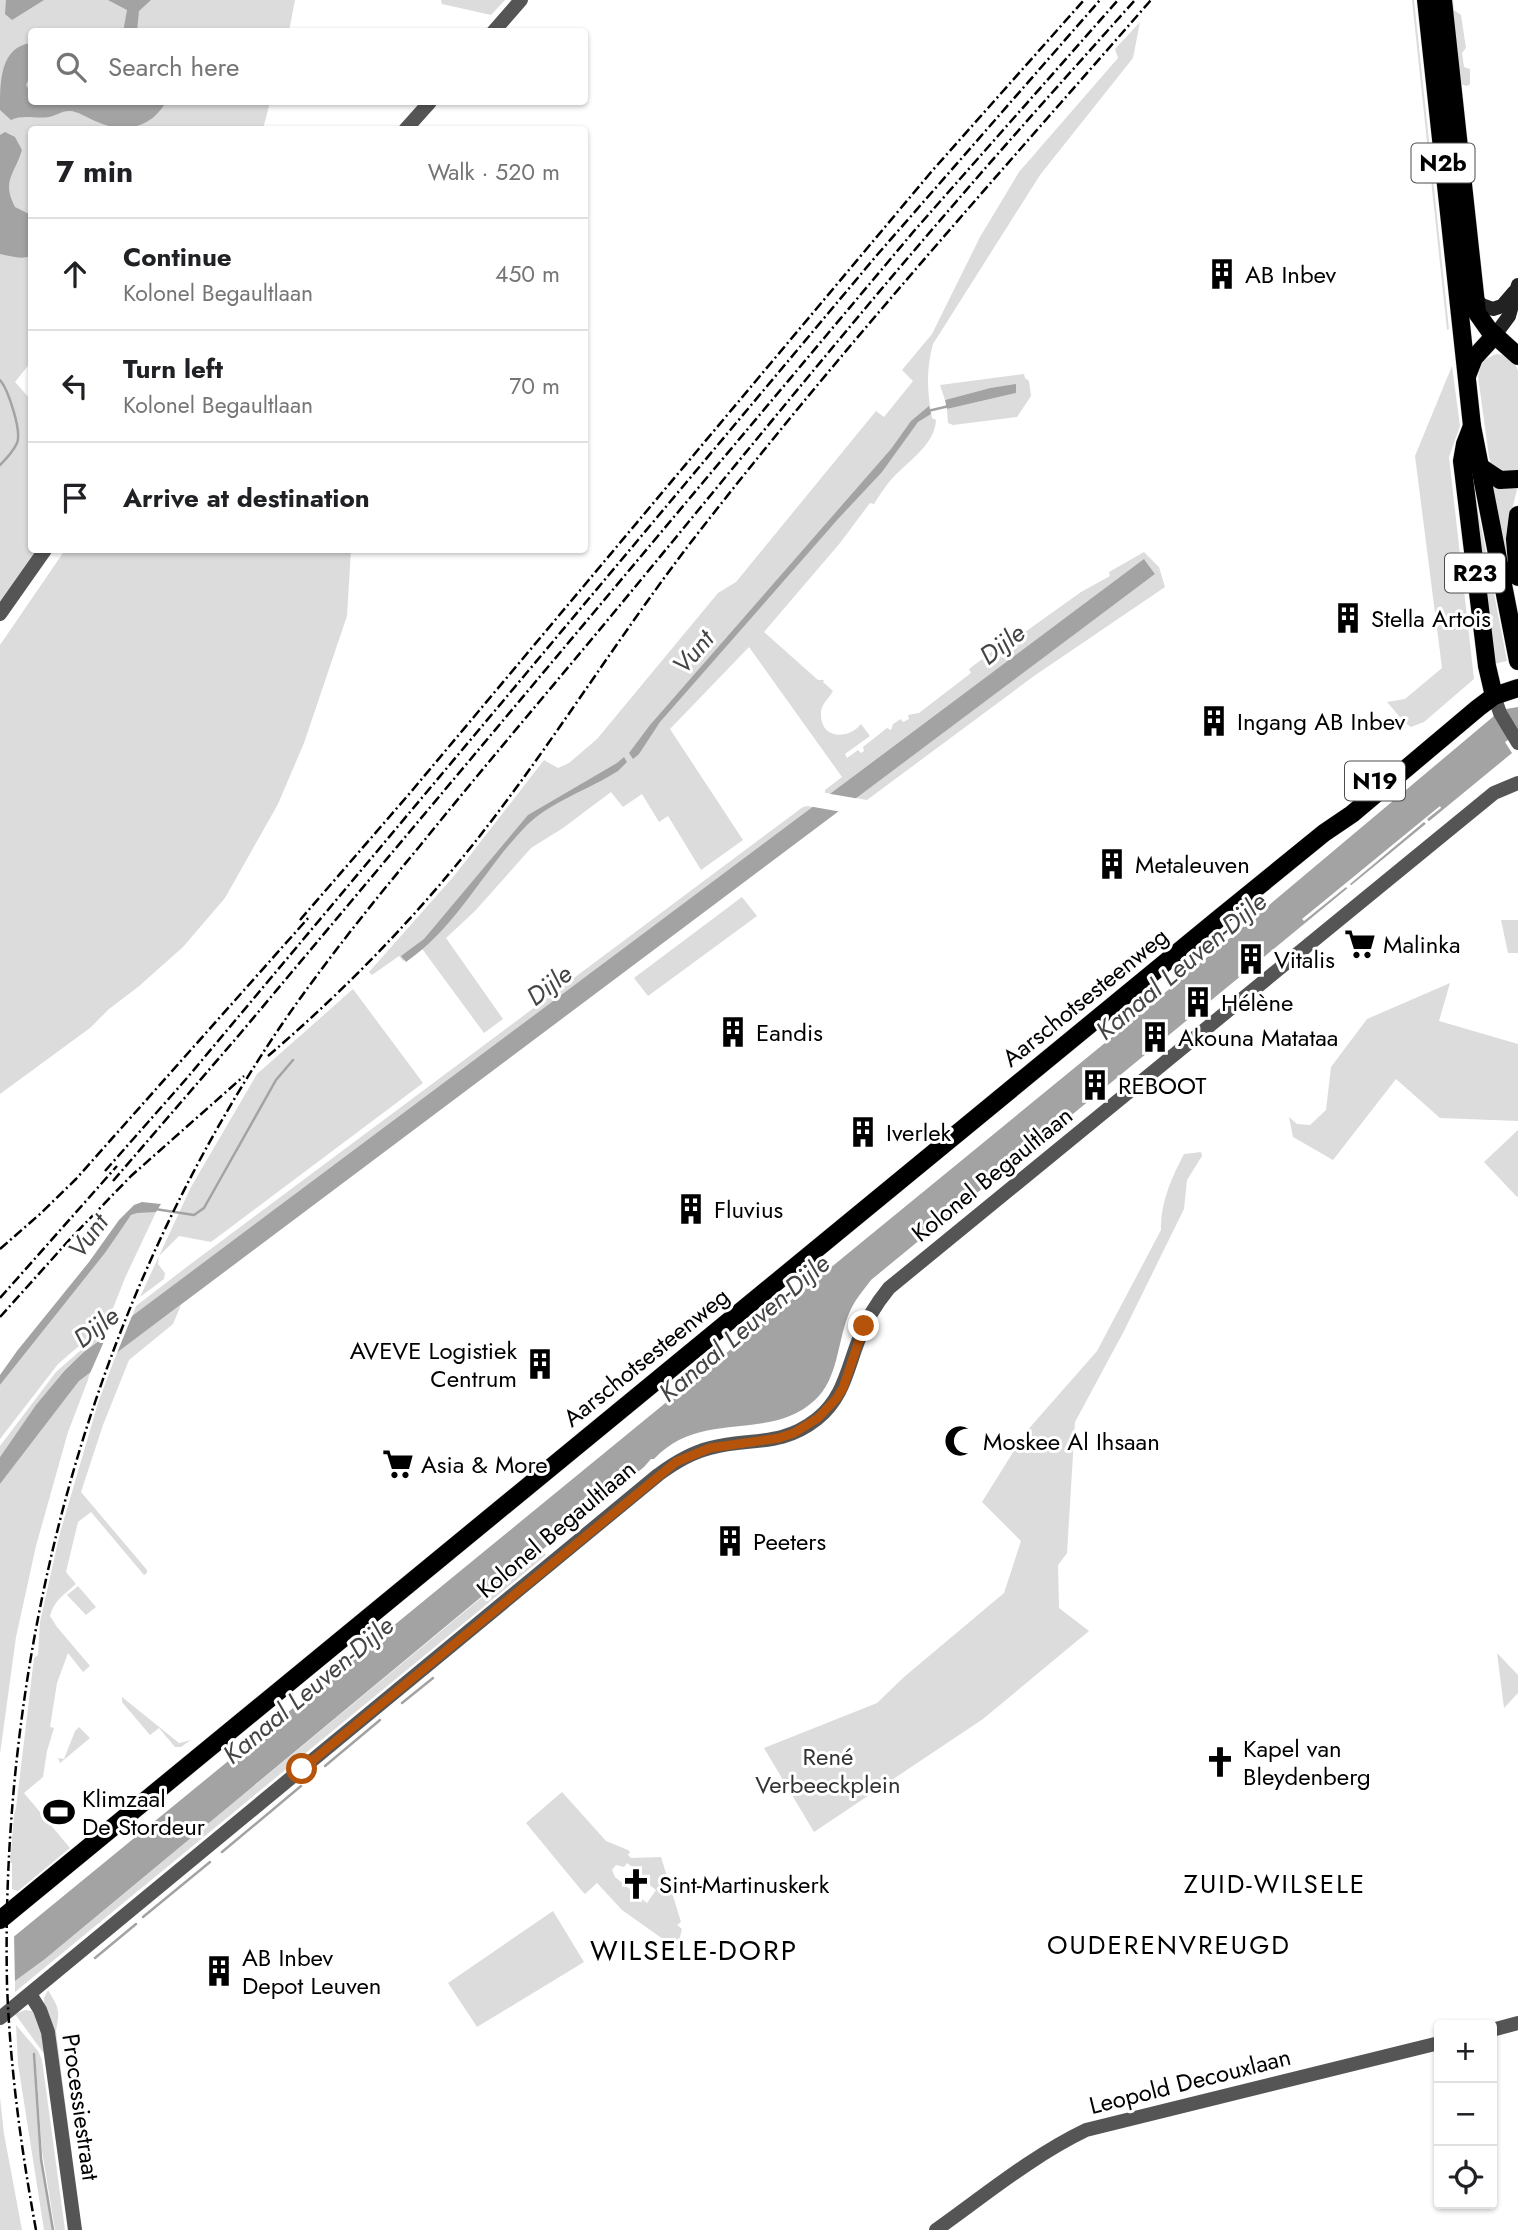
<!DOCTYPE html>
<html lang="en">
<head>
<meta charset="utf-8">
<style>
	body { margin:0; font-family:Jost,sans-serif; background:#f6f6f6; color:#202124 }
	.controls { position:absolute; right:21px; bottom:21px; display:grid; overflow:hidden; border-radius:7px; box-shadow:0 2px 5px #0004 }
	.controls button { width:63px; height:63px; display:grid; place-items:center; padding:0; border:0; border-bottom:2px solid #e0e0e0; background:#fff; color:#202124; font:35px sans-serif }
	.stop { position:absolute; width:21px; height:21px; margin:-16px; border:5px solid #b45309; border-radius:50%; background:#fff }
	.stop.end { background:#b45309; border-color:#fff; box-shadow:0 2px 7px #0008 }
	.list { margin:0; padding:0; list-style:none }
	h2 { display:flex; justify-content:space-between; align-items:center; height:91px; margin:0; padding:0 28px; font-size:30px }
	h2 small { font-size:23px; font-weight:400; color:#757577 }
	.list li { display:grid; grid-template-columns:46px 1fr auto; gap:21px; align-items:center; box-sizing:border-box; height:112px; padding:0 28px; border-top:2px solid #e0e0e0 }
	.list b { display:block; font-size:26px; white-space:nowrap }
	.list p { margin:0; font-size:23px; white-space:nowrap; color:#757577 }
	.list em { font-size:23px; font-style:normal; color:#757577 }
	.icon { flex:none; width:38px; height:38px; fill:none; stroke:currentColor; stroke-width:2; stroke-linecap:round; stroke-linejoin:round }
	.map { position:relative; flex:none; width:1518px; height:2230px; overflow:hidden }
	.search { position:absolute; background:#fff; box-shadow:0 2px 5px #0004; left:28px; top:28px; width:560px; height:77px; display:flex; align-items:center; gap:18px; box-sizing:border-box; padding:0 24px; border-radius:7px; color:#757577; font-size:26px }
	.panel { position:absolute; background:#fff; box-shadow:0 2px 5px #0004; left:28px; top:126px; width:560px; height:427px; border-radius:7px }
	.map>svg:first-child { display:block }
	.green { fill:#dcdcdc; fill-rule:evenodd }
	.water { fill:#a3a3a3 }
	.pier { fill:#fff }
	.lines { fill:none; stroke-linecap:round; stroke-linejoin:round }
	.stream { stroke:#a3a3a3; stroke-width:2.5 }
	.primary-casing { stroke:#dbdbdb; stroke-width:19 }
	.tertiary { stroke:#555; stroke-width:14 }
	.secondary { stroke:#222; stroke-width:14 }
	.primary { stroke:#000; stroke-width:18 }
	.rail { stroke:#000; stroke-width:2.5; stroke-dasharray:10 3.5 2 3.5; stroke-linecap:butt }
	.route { stroke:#b45309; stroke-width:9 }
	.labels { text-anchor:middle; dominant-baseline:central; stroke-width:6; stroke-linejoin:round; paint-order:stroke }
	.shield { fill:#fff; stroke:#4c4c4c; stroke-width:2 }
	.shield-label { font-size:23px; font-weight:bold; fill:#000 }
	.poi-label { font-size:24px; fill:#000; stroke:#fff; text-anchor:start }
	.street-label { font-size:24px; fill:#000; stroke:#fff }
	.park-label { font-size:24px; fill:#333; stroke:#fff }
	.water-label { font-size:26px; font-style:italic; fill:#444; stroke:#fff }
	.neighbourhood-label { font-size:26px; letter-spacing:2px; fill:#000; stroke:#fff }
	.quarter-label { font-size:28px; letter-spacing:2px; fill:#000; stroke:#fff }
</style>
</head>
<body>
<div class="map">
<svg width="1518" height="2230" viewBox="0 0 1518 2230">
	<rect width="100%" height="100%" fill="#fff"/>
	<!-- green -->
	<g class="green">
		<polygon points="0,0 295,0 289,31 32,32 32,102 270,102 263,129 32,130 31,362 15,382 31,400 31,419 28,424 32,427 32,550 39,550 0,603"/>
		<polygon points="441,0 505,0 491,15 442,4"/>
		<polygon points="1412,0 1414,0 1449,329 1447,330"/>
		<polygon points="1449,0 1453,0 1454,10 1461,15 1466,48 1462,53 1464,67 1470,69 1470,84 1467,86 1458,83"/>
		<path d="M1140,22L1133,58L1040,175L933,344C926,369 927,392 932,418L936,420C935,446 905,463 890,481C884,488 879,496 874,504L870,503L840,543L764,632L818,680H824L823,682L833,691C829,699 820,704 821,715C821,739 848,740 861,724L870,736L845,754L847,758L858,750L861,753L864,751L863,747L887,728L891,730L893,724L901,719L903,722L909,719L908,715L919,713L971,673L969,669L998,647L1000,650L1081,592L1110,576L1109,572L1144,552L1159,567L1165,587L1034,676L867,800L855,798L1155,574L1145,560L831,794L825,793V790L842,777L749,647L670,729L743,840L701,870L668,816L659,822L642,794L623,807L611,792L563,828L531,848L475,911L446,938L503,1019L484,1033L420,946L403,961L399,956L372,975L369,972L454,876L544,760L558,768L569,763L597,739L718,593L736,582L876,411L884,417L913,381L902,370L932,334L980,237L1019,172L1118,58L1115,49Z"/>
		<path d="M1496,354C1507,355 1515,361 1518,371V472L1503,474L1491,464L1489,457L1478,376L1482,361Z"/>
		<polygon points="1452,366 1460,426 1449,457 1474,679 1424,722 1411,727 1405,723 1387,702 1405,699 1442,668 1415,456"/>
		<polygon points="1024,374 1025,378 1029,381 1031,396 1017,417 953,425 948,423 947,409 1016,393 1016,385 990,388 945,400 940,385"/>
		<polygon points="1471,451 1475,477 1472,478 1473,484 1507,661 1494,664 1469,483"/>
		<polygon points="1489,482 1518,486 1511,513 1509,559 1518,622"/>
		<polygon points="65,550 351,550 347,616 304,743 278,804 225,898 183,947 138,987 109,1009 90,1028 0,1094 0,645"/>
		<polygon points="808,806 813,807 132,1317 136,1306 188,1266 803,807"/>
		<polygon points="742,897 757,916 648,996 634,978"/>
		<polygon points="1501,920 1518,920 1518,953 1508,953"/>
		<polygon points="1450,983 1439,1021 1518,1044 1518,1121 1440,1118 1396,1079 1333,1160 1293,1137 1289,1117 1297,1124 1310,1125 1326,1110 1331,1067 1367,1019"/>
		<polygon points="353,989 423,1083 211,1242 179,1236 159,1256 158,1264 165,1273 164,1279 140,1297 191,1187 257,1074"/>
		<polygon points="1518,1130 1518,1196 1517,1197 1484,1162"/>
		<path d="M1201,1152L1202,1156L1187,1180L1184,1209L1124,1331L1075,1422L1067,1553L1058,1565L1059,1608L1089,1631L983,1719L814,1832L764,1748L877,1703L904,1677L1004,1593L1021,1541L982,1502L1025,1433L1097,1351L1161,1230C1160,1203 1172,1177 1184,1154Z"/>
		<polygon points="138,1212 156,1212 125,1278 108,1321 58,1364 0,1439 0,1385 105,1253 122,1226 131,1215"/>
		<path d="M181,1305L173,1324L129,1360L103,1425L81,1492L147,1570V1573L144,1575L91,1512L78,1522L66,1572L76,1584C65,1594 54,1600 50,1616L57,1627L90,1666L83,1672L68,1653L57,1683L50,1727L54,1728L47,1751L43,1777L24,1793L70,1848L18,1891L12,1889V1863H10L14,1815L16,1808L34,1658L38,1655L40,1622L60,1533L98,1403L117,1352Z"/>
		<path d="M105,1329C97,1348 76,1357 63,1372C41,1399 20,1428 0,1457V1446L56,1372Z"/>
		<polygon points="91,1372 68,1432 36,1546 16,1637 0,1754 0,1484 79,1381"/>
		<polygon points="543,1551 546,1555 481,1609 15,1992 15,1981 45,1959 533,1555 535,1557"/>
		<polygon points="78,1586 96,1607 86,1615 67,1595"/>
		<polygon points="1497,1653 1518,1675 1518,1693 1504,1708"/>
		<polygon points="122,1697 179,1743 191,1740 181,1747 175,1747 159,1728 150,1735 122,1702"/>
		<polygon points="79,1727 90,1738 60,1763 58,1758 64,1759 75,1731"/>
		<path d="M562,1792L606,1841L628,1850L630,1852L628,1855L631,1858L661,1857L681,1922L677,1925L682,1929L677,1949L622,1910L597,1883L585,1894L582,1891L526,1823ZM627,1863L635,1869L633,1872L656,1890L647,1903L615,1877L612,1870L616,1865L624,1867Z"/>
		<polygon points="553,1911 584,1962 477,2027 448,1983"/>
		<path d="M48,1990C59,2008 60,2010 56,2031L72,2156L70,2157L44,2004V1998Z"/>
		<polygon points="25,2010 32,2011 40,2022 45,2055 15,2014"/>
		<polygon points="16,2025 38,2051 42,2060 65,2230 55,2230 42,2151 35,2053 33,2054 40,2148 53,2230 44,2230 18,2064"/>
		<polygon points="0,2097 4,2134 22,2230 0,2230"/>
	</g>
	<!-- water -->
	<g class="water">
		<polygon points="6,0 44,0 12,20 5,14"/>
		<polygon points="108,0 151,0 139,11 137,31 123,32 127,10"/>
		<path d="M31,43V74L26,85L31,93L32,102H166C150,129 124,134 95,121C88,118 77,111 70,111C63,110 55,116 49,117C35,119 23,114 11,120L0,110C0,82 0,47 31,43Z"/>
		<path d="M5,132L15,137L22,150C15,174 1,180 15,207L31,215V256C21,260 11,256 0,254V135Z"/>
		<polygon points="1016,384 1016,393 947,409 945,400 990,388"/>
		<polygon points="929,406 931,414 918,422 882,472 838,519 660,722 639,754 633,759 629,753 650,725 891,449 911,421"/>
		<polygon points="1144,559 1155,574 79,1381 0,1484 0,1457 36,1405 65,1370 84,1352"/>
		<path d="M1518,707V733L1505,742L1512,753L871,1280C862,1292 853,1302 848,1316C837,1344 838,1379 815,1400C769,1443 702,1408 654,1459H651L644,1467L542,1550L539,1549L45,1959L15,1981L0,1948L1111,1038L1494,716L1506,709Z"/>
		<path d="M624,757L627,762L618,771C590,789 550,802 526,826C484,869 457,927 406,962L401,956L424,939L528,815L617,763Z"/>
		<polygon points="142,1202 161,1204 156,1212 137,1213 131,1215 105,1253 0,1385 0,1375 17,1351 89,1262 119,1220 134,1205"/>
	</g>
	<!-- pier -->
	<g class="pier">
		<polygon points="826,793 831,794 860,799 842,812 808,806"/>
		<polygon points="1440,806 1441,808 1427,819 1431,824 1428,826 1424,822 1350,884 1353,888 1350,891 1346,887 1304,921 1302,919"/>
		<polygon points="134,1311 115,1358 88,1378 109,1330"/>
		<polygon points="14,1932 15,1986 0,1998 0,1943"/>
	</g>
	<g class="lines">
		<!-- stream -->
		<g class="stream">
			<path d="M0,380C8,389 22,431 17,443C14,450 6,459 0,465"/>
			<polyline points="928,411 949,406"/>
			<polyline points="155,1209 194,1215 204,1208 276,1080 293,1060"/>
			<polyline points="402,1703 433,1678"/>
			<polyline points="325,1766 380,1720"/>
			<polyline points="222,1852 301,1786"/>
			<polyline points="143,1917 210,1862"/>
			<polyline points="95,1958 136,1924"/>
			<polyline points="34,2054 41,2159 53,2230"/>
		</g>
		<defs>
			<g id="primary">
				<polyline points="1426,0 1472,426 1518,661"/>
				<polyline points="1443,0 1477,313 1489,330 1518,356"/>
				<polyline points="1467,376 1474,358 1495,335"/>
				<polyline points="1472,426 1465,444 1462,461 1487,666 1494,696"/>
				<polyline points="1479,466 1500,480 1518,479"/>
				<polyline points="1518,515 1515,539 1518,577"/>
				<polyline points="0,1920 1217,920 1324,833 1352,814 1478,708 1494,696 1518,688"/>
			</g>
		</defs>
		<!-- primary casing -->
		<use href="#primary" class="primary-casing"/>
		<!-- tertiary -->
		<g class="tertiary">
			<polyline points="493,32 521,0"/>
			<polyline points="405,130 430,102"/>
			<polyline points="0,614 45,550"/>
			<polyline points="1494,696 1500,713 1518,743"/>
			<polyline points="30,1994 40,2010 48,2032 75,2230"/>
			<path d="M0,2018L658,1475C674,1463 690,1453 710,1448C750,1437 780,1448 817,1419C844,1397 847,1369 859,1339C866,1320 876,1304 889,1288L1494,793L1518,783"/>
			<polyline points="1492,2030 1518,2023"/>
			<path d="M936,2230C984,2196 1032,2156 1086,2130L1439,2043"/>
		</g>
		<!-- secondary -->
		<g class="secondary">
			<polyline points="1474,298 1482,305 1493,309 1502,306 1514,292"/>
			<polyline points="1495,335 1509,316 1518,285"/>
		</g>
		<!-- primary -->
		<use href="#primary" class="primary"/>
		<!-- rail -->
		<g class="rail">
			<polyline points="300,920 410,793 932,171 1084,0"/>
			<path d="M268,1056C344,991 413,920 475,842C555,741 622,630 702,528C844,346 999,174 1151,0"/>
			<polyline points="105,1171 187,1078 877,255 1100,0"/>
			<polyline points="113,1181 239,1035 914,231 1118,0"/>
			<polyline points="0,1249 40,1214 76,1179 310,916"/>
			<polyline points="0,1298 117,1166"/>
			<polyline points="0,1317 71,1238 131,1176 244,1076"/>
			<path d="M36,2230C21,2148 10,2067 7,1984C0,1648 89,1313 276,1033C320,968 369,907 419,847C482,769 547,693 611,616C728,475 842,333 962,195C1019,129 1077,65 1135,0"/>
		</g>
	</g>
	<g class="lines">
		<!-- route -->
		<polyline class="route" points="302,1769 676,1462 710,1448 779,1438 794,1433 818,1418 836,1399 843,1388 864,1326"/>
	</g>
	<!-- icons -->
	<defs>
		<symbol id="building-bare" viewBox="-9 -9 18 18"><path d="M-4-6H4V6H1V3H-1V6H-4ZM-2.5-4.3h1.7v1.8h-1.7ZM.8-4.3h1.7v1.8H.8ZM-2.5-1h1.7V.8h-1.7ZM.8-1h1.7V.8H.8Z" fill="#000" stroke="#fff" stroke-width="2.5" paint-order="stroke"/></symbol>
		<symbol id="supermarket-bare" viewBox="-9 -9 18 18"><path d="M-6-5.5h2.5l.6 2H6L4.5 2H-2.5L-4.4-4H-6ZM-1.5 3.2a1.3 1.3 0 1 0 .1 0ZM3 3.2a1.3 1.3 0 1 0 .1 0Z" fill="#000" stroke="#fff" stroke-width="2.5" paint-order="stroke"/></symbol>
		<symbol id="mosque-bare" viewBox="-9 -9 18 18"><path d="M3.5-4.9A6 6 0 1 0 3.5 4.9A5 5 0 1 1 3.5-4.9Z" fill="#000" stroke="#fff" stroke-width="2.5" paint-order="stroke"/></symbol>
		<symbol id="church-bare" viewBox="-9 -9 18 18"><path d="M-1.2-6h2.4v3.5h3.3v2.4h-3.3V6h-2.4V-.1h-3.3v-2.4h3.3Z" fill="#000" stroke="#fff" stroke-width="2.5" paint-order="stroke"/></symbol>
		<symbol id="stadium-bare" viewBox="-9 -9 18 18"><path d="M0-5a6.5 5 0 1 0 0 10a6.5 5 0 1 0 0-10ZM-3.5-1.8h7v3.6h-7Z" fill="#000" stroke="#fff" stroke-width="2.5" paint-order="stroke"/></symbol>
	</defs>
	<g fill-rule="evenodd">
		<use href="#building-bare" x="1200" y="252" width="44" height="44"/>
		<use href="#building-bare" x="1326" y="596" width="44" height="44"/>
		<use href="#building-bare" x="1192" y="699" width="44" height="44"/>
		<use href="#building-bare" x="1090" y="842" width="44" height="44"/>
		<use href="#supermarket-bare" x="1338" y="922" width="44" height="44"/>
		<use href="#building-bare" x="1229" y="937" width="44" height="44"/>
		<use href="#building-bare" x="1176" y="980" width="44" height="44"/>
		<use href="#building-bare" x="711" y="1010" width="44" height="44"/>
		<use href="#building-bare" x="1133" y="1015" width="44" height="44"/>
		<use href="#building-bare" x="1073" y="1063" width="44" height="44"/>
		<use href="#building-bare" x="841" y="1110" width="44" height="44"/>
		<use href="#building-bare" x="669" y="1187" width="44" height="44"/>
		<use href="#building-bare" x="518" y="1342" width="44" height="44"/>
		<use href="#mosque-bare" x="938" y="1419" width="44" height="44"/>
		<use href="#supermarket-bare" x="376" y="1442" width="44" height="44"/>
		<use href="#building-bare" x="708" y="1519" width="44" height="44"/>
		<use href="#church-bare" x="1198" y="1740" width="44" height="44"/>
		<use href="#stadium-bare" x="37" y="1790" width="44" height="44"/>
		<use href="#church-bare" x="614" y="1862" width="44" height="44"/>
		<use href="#building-bare" x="197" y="1949" width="44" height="44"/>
	</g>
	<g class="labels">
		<!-- shield labels -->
		<g class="shield">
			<rect x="1411.5" y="143.5" width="63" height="39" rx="5"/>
			<rect x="1445" y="553.5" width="60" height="39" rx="5"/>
			<rect x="1345" y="761.5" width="60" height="39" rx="5"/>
		</g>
		<g class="shield-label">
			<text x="1443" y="163">N2b</text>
			<text x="1475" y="573">R23</text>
			<text x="1375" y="781">N19</text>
		</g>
		<!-- poi labels -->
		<g class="poi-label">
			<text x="1245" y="274">AB Inbev</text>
			<text x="1371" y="618">Stella Artois</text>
			<text x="1237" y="721">Ingang AB Inbev</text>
			<text x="1135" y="864">Metaleuven</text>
			<text x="1383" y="944">Malinka</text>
			<text x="1274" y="959">Vitalis</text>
			<text x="1221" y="1002">Hélène</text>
			<text x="756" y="1032">Eandis</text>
			<text x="1178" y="1037">Akouna Matataa</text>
			<text x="1118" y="1085">REBOOT</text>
			<text x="886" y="1132">Iverlek</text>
			<text x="714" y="1209">Fluvius</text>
			<text x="517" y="1350" text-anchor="end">AVEVE Logistiek<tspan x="517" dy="28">Centrum</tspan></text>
			<text x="983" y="1441">Moskee Al Ihsaan</text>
			<text x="421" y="1464">Asia &amp; More</text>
			<text x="753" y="1541">Peeters</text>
			<text x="1243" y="1748">Kapel van<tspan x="1243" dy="28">Bleydenberg</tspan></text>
			<text x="82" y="1798">Klimzaal<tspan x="82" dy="28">De Stordeur</tspan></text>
			<text x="659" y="1884">Sint-Martinuskerk</text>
			<text x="242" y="1957">AB Inbev<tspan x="242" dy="28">Depot Leuven</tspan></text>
		</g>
		<!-- street labels -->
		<g class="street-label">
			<text transform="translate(1085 997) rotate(-39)">Aarschotsesteenweg</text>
			<text transform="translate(992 1174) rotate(-39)">Kolonel Begaultlaan</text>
			<text transform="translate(646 1357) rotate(-39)">Aarschotsesteenweg</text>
			<text transform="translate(556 1529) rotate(-40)">Kolonel Begaultlaan</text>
			<text transform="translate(1190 2081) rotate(-14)">Leopold Decouxlaan</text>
			<text transform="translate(81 2107) rotate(82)">Processiestraat</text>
		</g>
		<!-- park labels -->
		<g class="park-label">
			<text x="828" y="1756">René<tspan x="828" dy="28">Verbeeckplein</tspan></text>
		</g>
		<!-- water labels -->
		<g class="water-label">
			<text transform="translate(1002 644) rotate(-37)">Dijle</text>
			<text transform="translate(693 652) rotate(-49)">Vunt</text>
			<text transform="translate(1181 966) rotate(-40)">Kanaal Leuven-Dijle</text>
			<text transform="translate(549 985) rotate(-37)">Dijle</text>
			<text transform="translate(88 1236) rotate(-53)">Vunt</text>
			<text transform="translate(96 1327) rotate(-37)">Dijle</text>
			<text transform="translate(744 1328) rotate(-40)">Kanaal Leuven-Dijle</text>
			<text transform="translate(308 1690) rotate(-40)">Kanaal Leuven-Dijle</text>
		</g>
		<!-- neighbourhood labels -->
		<g class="neighbourhood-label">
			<text x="1275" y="1884">ZUID-WILSELE</text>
			<text x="1169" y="1945">OUDERENVREUGD</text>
		</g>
		<!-- quarter labels -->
		<g class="quarter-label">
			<text x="694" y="1950">WILSELE-DORP</text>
		</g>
	</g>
</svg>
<div class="controls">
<button>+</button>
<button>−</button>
<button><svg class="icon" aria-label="locate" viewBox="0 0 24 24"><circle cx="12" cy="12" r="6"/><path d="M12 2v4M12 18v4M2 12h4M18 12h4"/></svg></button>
</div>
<div class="stop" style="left:302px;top:1769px"></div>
<div class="stop end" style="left:864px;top:1326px"></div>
<div class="search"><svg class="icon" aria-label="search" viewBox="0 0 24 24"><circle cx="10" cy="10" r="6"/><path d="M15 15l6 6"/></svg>Search here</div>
<section class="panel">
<h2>7 min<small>Walk · 520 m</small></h2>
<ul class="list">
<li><svg class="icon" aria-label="ahead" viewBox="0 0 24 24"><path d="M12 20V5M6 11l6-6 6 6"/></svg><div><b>Continue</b><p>Kolonel Begaultlaan</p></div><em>450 m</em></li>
<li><svg class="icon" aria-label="left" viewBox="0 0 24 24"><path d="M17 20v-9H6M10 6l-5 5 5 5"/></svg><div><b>Turn left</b><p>Kolonel Begaultlaan</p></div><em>70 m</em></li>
<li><svg class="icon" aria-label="arrive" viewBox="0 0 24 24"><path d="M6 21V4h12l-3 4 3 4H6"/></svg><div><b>Arrive at destination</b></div></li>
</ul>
</section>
</div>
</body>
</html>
